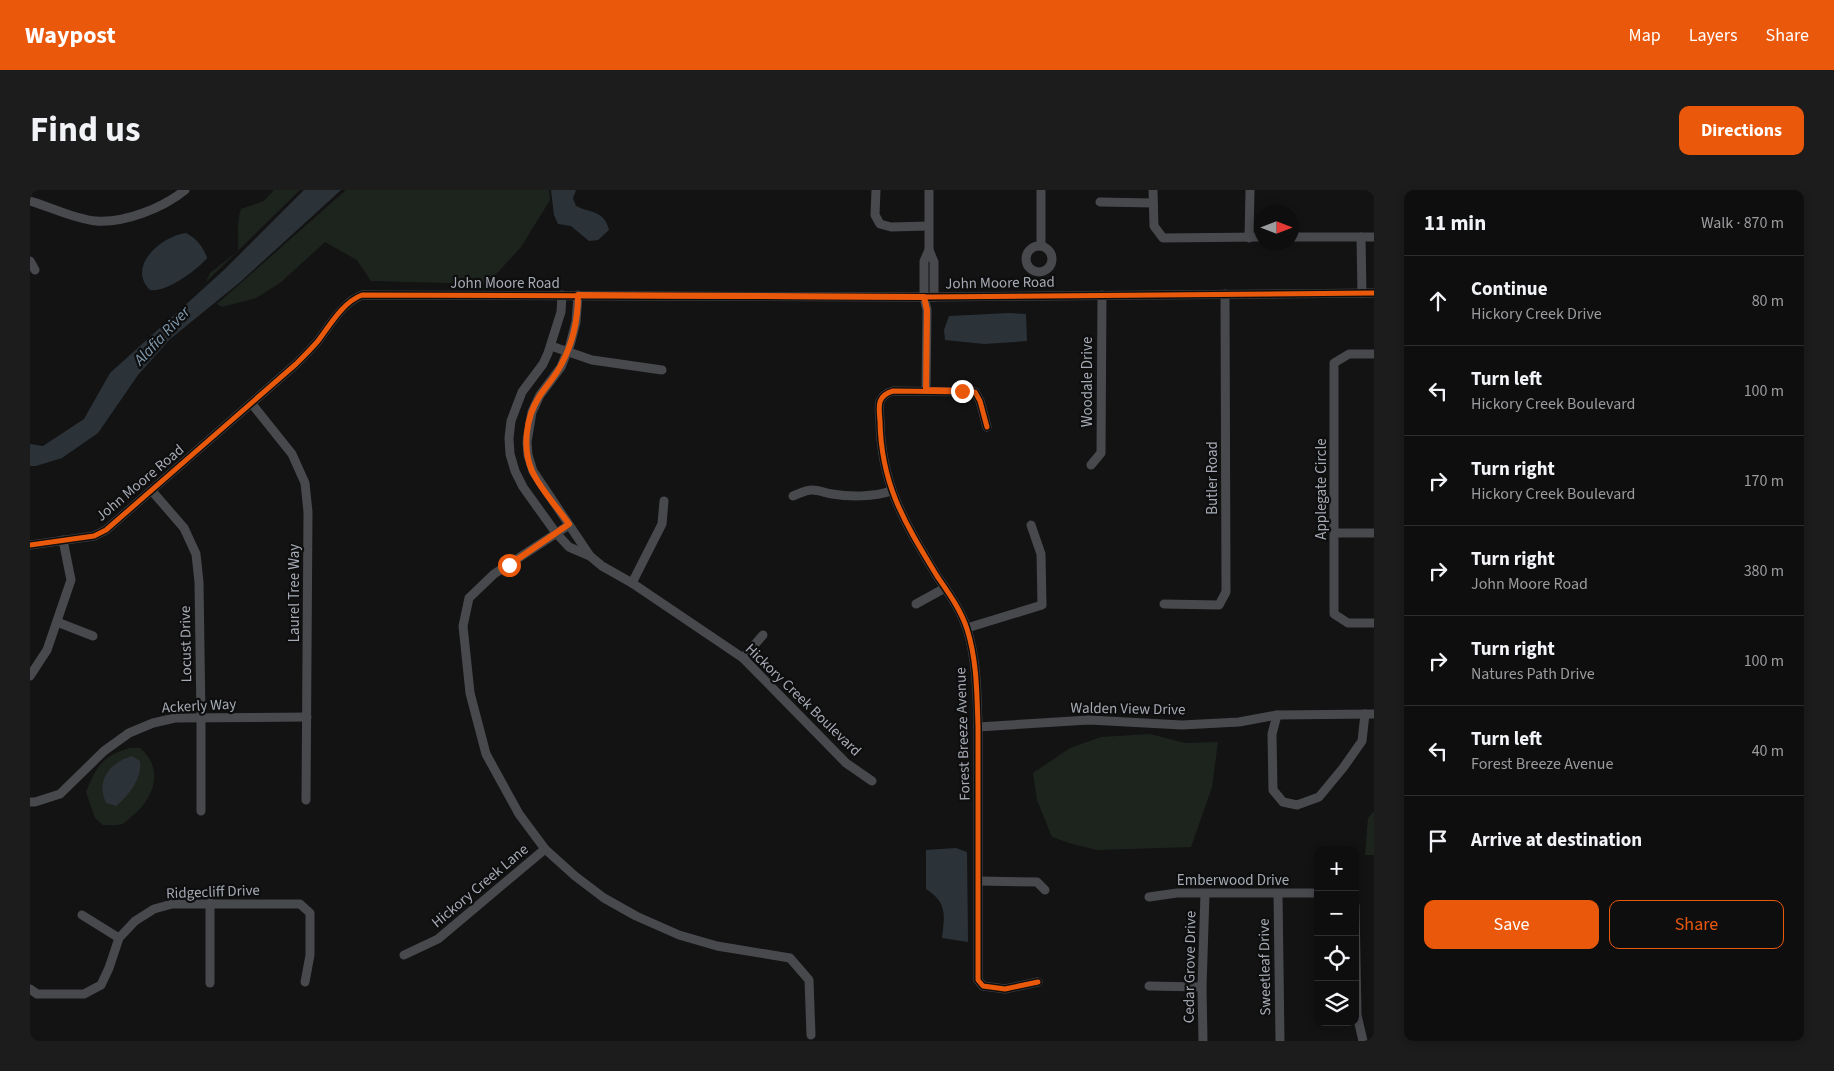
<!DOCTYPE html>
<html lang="en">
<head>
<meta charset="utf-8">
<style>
	body { margin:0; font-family:"Source Sans 3",sans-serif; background:#1c1c1d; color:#f1f3f6 }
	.controls { position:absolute; right:15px; bottom:15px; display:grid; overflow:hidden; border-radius:10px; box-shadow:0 2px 8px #0003 }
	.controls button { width:45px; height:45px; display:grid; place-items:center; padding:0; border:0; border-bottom:1px solid #2e2e2f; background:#0e0e0f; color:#f1f3f6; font:25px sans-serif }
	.compass { position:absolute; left:1224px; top:15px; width:45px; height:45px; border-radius:50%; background:#0e0e0f; box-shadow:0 2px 8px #0003; rotate:90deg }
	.stop { position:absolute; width:15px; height:15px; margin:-11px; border:4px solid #ea580c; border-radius:50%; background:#fff }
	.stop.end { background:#ea580c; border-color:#fff; box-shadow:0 1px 5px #0008 }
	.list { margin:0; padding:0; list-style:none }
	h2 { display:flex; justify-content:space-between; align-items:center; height:65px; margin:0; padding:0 20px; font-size:21px }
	h2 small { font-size:16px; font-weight:400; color:#9b9c9e }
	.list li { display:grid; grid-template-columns:32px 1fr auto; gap:15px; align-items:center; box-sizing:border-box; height:90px; padding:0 20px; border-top:1px solid #2e2e2f }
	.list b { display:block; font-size:19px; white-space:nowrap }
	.list p { margin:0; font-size:16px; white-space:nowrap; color:#9b9c9e }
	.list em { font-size:16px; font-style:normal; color:#9b9c9e }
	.actions { display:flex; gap:10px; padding:15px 20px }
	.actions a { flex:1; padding:11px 0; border:1px solid #ea580c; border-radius:10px; text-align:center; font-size:18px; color:#ea580c }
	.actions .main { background:#ea580c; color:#fff }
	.icon { flex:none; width:28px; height:28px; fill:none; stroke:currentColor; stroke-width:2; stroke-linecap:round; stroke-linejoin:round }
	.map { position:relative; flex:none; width:1344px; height:851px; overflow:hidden; border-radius:10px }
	header { display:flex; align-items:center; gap:30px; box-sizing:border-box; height:70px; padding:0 25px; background:#ea580c; color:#fff }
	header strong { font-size:24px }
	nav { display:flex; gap:28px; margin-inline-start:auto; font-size:18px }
	.intro { display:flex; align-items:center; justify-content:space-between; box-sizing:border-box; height:120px; padding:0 30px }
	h1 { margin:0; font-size:35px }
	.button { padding:12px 22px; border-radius:10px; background:#ea580c; color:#fff; font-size:18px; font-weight:700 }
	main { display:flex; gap:30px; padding:0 30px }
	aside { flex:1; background:#0e0e0f; border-radius:10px; box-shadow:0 2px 8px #0003 }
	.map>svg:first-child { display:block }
	.green { fill:#1d241e }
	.water { fill:#2b3338 }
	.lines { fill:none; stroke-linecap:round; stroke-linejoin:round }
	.minor { stroke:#48494c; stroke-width:9 }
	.cycleway-casing { stroke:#0e0e0f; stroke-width:8 }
	.cycleway { stroke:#e8590c; stroke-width:5 }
	.route { stroke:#ea580c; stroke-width:6 }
	.labels { text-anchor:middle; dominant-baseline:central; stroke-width:4.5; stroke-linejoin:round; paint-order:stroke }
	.street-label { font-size:15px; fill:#a5aab4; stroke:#0e0e0f }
	.water-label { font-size:16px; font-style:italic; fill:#7f99ad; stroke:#0e0e0f }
</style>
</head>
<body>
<header>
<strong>Waypost</strong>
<nav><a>Map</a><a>Layers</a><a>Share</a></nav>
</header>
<div class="intro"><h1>Find us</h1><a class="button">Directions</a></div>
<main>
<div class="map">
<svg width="1344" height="851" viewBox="0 0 1344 851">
	<rect width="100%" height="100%" fill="#131314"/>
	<!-- green -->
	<g class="green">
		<path d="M244,0H270L176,92L180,83L208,61C209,47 206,33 211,19L234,11Z"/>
		<polygon points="316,0 519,0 520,10 491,57 457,94 341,91 327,70 295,52 250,93 226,108 192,117 187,114"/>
		<polygon points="1120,544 1155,553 1188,552 1182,597 1161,657 1067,660 1039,653 1022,647 1007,610 1003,583 1040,558 1071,547"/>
		<path d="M100,558H110C135,579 124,609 101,627C99,629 95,633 92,634C87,636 78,635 73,635L65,628L56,602C66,577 73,565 100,558Z"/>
		<polygon points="1344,621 1344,665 1335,665 1338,628"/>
	</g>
	<!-- water -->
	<g class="water">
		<polygon points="274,0 311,0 209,93 139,150 108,185 68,243 32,268 6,276 0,276 0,254 13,256 54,229 80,183 194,80"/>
		<path d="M521,0H546L543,8L546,16C562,24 574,20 579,40L568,50L559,51L541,36L528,34L524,25Z"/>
		<path d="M156,43C166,48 174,58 177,68C167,80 136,103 120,100C96,76 132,46 156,43Z"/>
		<polygon points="979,123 996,124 997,151 954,154 915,150 914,140 919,126"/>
		<path d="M102,566L110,571C112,589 99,605 86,616L76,613C65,590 81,572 102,566Z"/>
		<path d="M926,658L937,662L938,752L912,748C915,725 917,712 896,699V660Z"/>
	</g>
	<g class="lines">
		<!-- minor -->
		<g class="minor">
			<polyline points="846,0 845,25 850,34 861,37 898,36"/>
			<polyline points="899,0 899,60 904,72 904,107"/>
			<polyline points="1123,0 1124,36 1133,48 1232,47"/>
			<path d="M0,11C21,17 44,29 66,31C95,33 133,18 155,0"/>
			<polyline points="1070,12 1123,13"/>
			<polyline points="1262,47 1344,47"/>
			<polyline points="1331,47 1332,103"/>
			<polyline points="1219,48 1220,0"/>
			<circle cx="1009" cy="69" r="13"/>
			<polyline points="1011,56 1011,0"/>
			<polyline points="0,71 5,80"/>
			<polyline points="532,105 531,122 518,163 513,174 492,202 481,231 479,248 480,264 485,281 493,297 526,343 539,357 560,366 572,376 602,393 713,468 816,573 842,591"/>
			<polyline points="548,105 546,132 540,155 531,177 510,205 502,222 497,252 498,265 503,281 560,366"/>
			<polyline points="521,156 562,170 632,180"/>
			<polyline points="1344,164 1319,164 1304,173 1304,424 1318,433 1344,433"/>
			<polyline points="896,200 897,120 894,107 894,71 899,60"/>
			<polyline points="222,214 262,264 275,293 278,322 276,610"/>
			<path d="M957,237L950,211L945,202L863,201C846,206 849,217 850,231C851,295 875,333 907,386C918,402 931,420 937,439C947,470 947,505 948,537V790L953,796L975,799L1008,792"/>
			<polyline points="1061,275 1071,263 1072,105"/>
			<polyline points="122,301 154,338 166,364 169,392 171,528 171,621"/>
			<path d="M763,306C769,304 775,300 782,300C789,300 795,303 802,304C820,307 844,307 861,301"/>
			<polyline points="539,335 464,384 439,408 433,436 440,503 456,564 489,624 515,659 545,686 574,708 606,726 649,745 687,756 760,768 779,790 781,845"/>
			<polyline points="1305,343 1344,343"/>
			<path d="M0,355L64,346L76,340L266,174C274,166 281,159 288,151C300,135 313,112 332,105L894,107L1344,103"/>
			<polyline points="602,393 632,334 634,311"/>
			<polyline points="886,414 915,398"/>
			<polyline points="1134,414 1189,415 1196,402 1195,104"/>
			<polyline points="27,432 63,446"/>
			<polyline points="937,438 1012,415 1011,364 1001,335"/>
			<polyline points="713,468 733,445"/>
			<polyline points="0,486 17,460 41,390 33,350"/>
			<polyline points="1247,525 1242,544 1243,600 1253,612 1267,615 1289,607 1313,578 1332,551 1335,524"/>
			<polyline points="948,537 1059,530 1152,535 1209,532 1247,525 1344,524"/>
			<polyline points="0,612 5,612 30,604 74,561 99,543 123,533 145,528 277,527"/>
			<polyline points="949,691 1007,692 1015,700"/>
			<polyline points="1248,704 1250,851"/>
			<polyline points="1119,707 1147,703 1288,703"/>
			<polyline points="180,713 180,793"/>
			<polyline points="1325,715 1327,825 1333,851"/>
			<polyline points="52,725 89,748"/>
			<polyline points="374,765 408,749 515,659"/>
			<polyline points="1119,796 1172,797"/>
			<polyline points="0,799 7,804 54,804 71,795 79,778 89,748 105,731 124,719 142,714 270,714 280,723 280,765 275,792"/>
			<polyline points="1173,851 1172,797 1175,704"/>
		</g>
		<defs>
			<g id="cycleway">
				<path d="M957,237L950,211L945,202L863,201C846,206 849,217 850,231C851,295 875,333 907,386C918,402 931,420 937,439C947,470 947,505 948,537V790L953,796L975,799L1008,792"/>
				<path d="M0,355L64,346L76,340L266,174C274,166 281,159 288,151C300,135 313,112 332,105L894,107L1344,103"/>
			</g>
		</defs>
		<!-- cycleway casing -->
		<use href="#cycleway" class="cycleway-casing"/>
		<!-- cycleway -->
		<use href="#cycleway" class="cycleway"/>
	</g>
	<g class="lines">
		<!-- route -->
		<path class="route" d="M479,375L539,334C527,317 511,300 502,281C492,258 496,227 509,207C516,196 525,187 531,175C543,153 548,130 548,105L894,107L897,120L896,200L932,201"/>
	</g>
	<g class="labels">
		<!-- street labels -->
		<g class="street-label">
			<text x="475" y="93">John Moore Road</text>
			<text transform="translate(970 93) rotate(-1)">John Moore Road</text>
			<text transform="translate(1057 192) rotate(-90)">Woodale Drive</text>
			<text transform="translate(1182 288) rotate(-90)">Butler Road</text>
			<text transform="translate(110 293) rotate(-40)">John Moore Road</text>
			<text transform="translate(1291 299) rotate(-90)">Applegate Circle</text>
			<text transform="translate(264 403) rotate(-90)">Laurel Tree Way</text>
			<text transform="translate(156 454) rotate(-91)">Locust Drive</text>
			<text transform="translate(773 510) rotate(44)">Hickory Creek Boulevard</text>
			<text transform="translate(169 516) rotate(-3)">Ackerly Way</text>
			<text transform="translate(1098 519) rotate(1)">Walden View Drive</text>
			<text transform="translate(933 544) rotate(-92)">Forest Breeze Avenue</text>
			<text x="1203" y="690">Emberwood Drive</text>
			<text transform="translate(450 696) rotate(-40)">Hickory Creek Lane</text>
			<text transform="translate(183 702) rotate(-2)">Ridgecliff Drive</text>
			<text transform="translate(1160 777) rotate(-89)">Cedar Grove Drive</text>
			<text transform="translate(1235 777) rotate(-91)">Sweetleaf Drive</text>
		</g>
		<!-- water labels -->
		<g class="water-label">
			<text transform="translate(132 146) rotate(-47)">Alafia River</text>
		</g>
	</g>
</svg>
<div class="controls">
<button>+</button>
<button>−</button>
<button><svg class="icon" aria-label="locate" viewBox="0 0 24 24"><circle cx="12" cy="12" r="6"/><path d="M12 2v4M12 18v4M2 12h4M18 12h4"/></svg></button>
<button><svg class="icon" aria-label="layers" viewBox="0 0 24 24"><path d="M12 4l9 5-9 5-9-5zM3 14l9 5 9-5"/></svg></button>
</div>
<svg class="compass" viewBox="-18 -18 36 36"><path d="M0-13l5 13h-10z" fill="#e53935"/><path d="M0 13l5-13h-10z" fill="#9b9c9e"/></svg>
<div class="stop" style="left:479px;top:375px"></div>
<div class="stop end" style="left:932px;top:201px"></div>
</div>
<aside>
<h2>11 min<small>Walk · 870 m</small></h2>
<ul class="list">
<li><svg class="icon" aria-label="ahead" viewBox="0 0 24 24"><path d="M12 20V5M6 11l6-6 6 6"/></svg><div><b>Continue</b><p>Hickory Creek Drive</p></div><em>80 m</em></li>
<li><svg class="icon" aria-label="left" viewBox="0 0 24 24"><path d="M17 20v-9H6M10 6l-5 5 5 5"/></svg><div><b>Turn left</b><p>Hickory Creek Boulevard</p></div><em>100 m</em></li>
<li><svg class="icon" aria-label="right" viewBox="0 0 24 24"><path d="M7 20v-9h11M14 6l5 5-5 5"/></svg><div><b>Turn right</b><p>Hickory Creek Boulevard</p></div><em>170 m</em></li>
<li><svg class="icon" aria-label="right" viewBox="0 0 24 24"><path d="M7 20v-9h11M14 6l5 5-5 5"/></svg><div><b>Turn right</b><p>John Moore Road</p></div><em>380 m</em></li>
<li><svg class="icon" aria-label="right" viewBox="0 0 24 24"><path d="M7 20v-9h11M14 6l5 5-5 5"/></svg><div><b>Turn right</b><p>Natures Path Drive</p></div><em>100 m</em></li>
<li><svg class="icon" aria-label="left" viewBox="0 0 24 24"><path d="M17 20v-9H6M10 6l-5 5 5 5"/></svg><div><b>Turn left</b><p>Forest Breeze Avenue</p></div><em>40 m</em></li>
<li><svg class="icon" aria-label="arrive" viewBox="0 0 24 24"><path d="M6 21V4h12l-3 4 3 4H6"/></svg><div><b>Arrive at destination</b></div></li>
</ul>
<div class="actions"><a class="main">Save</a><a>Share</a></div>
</aside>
</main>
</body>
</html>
